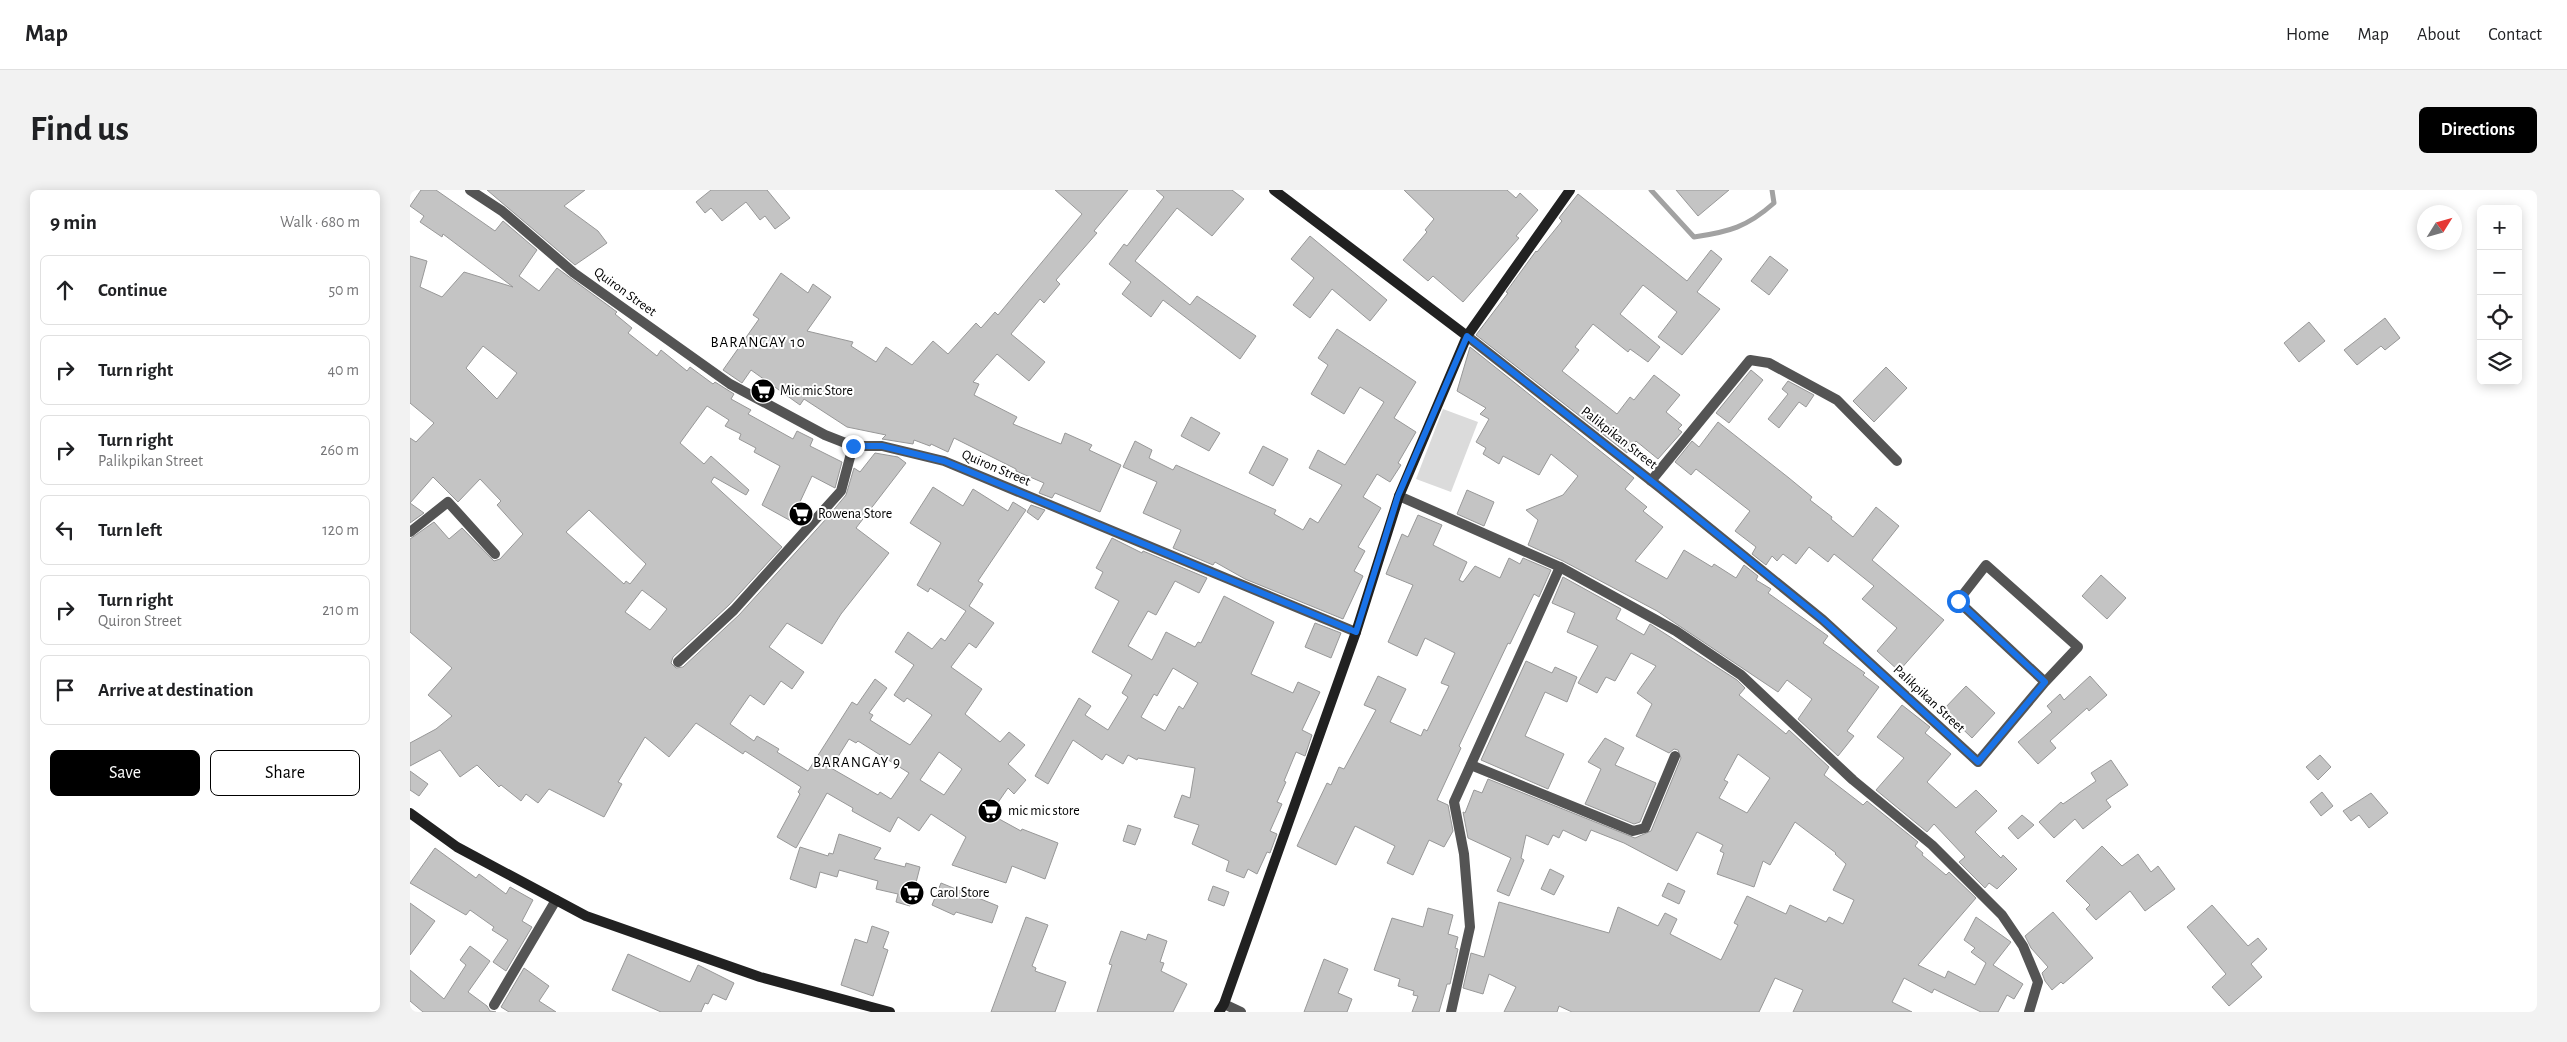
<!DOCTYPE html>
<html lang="en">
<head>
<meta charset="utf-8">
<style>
	body { margin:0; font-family:"Alegreya Sans",sans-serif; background:#f2f2f2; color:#202124 }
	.controls { position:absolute; right:15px; top:15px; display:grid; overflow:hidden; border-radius:8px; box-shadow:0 2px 12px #0003 }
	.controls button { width:45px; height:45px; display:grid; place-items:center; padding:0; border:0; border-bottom:1px solid #e0e0e0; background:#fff; color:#202124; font:25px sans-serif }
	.compass { position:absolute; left:2007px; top:15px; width:45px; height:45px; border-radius:50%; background:#fff; box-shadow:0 2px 12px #0003; rotate:53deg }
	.stop { position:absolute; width:15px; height:15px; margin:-11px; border:4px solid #1a73e8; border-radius:50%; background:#fff }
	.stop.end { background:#1a73e8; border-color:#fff; box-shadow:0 1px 5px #0008 }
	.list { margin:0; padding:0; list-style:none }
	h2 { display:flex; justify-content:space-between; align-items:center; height:65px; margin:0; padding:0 20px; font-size:21px }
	h2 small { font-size:16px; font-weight:400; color:#757577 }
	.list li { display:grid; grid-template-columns:32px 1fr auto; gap:15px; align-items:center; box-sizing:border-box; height:70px; margin:0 10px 10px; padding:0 10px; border:1px solid #e0e0e0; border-radius:8px }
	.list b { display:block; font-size:19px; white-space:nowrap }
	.list p { margin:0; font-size:16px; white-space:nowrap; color:#757577 }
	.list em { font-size:16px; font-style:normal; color:#757577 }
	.actions { display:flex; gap:10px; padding:15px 20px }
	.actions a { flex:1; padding:11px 0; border:1px solid #000; border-radius:8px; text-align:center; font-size:18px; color:#000 }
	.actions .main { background:#000; color:#fff }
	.icon { flex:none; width:28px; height:28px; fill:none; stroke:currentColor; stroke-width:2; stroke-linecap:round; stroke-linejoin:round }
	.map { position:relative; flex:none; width:2127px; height:822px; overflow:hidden; border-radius:8px }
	header { display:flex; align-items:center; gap:30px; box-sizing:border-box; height:70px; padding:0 25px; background:#fff; border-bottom:1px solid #e0e0e0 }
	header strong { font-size:24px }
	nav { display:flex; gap:28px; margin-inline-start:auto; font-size:18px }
	.intro { display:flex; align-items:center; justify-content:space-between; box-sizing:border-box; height:120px; padding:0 30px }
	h1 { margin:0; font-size:35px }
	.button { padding:12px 22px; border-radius:8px; background:#000; color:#fff; font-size:18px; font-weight:700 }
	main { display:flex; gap:30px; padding:0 30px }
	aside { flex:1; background:#fff; border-radius:8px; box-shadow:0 2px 12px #0003 }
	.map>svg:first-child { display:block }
	.green { fill:#dbdbdb }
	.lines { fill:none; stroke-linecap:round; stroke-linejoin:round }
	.stream { stroke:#a2a2a2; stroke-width:5 }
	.building { fill:#c4c4c4; stroke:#989898; fill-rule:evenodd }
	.street { stroke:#545454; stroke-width:10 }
	.secondary { stroke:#212121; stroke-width:10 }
	.route { stroke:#1a73e8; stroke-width:6 }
	.labels { text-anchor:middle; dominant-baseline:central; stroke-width:4; stroke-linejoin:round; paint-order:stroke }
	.street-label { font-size:14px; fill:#000; stroke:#fff }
	.poi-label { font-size:14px; fill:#000; stroke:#fff; text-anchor:start }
	.neighbourhood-label { font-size:15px; letter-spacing:1px; fill:#000; stroke:#fff }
</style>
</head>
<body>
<header>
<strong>Map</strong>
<nav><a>Home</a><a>Map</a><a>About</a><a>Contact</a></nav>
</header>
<div class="intro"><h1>Find us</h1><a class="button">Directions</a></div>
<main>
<aside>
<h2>9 min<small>Walk · 680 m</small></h2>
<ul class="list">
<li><svg class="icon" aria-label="ahead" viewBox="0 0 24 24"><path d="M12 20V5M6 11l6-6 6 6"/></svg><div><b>Continue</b></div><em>50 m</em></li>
<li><svg class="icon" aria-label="right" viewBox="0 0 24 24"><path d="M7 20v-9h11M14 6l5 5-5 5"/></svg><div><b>Turn right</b></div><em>40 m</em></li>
<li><svg class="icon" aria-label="right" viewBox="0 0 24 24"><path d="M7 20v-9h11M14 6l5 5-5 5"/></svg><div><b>Turn right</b><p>Palikpikan Street</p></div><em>260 m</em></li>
<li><svg class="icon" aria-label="left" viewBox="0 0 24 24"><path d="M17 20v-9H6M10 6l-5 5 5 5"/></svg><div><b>Turn left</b></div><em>120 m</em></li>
<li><svg class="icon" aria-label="right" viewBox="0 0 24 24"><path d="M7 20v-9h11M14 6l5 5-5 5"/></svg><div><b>Turn right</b><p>Quiron Street</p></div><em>210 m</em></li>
<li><svg class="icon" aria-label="arrive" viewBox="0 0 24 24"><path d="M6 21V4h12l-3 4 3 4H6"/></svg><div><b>Arrive at destination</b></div></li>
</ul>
<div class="actions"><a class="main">Save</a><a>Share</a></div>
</aside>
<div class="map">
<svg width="2127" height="822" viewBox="0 0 2127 822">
	<rect width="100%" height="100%" fill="#fff"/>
	<!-- green -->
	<polygon class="green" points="1033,219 1068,232 1041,302 1006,289"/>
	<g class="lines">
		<!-- stream -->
		<path class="stream" d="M1241,0L1284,47C1319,42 1337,37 1364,13L1362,0"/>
	</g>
	<!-- building -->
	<g class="building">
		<path d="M11,0H26L85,41L93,31L127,60L109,86L129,101L147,78L207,122L205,124L222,138L218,143L247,166L251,160L277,181L280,177L303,194L305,192L324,204L321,209L341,220L338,224L383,249L387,241L403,249L400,256L432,272L425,298L402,286L389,314L403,322L390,336L352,315L370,276L344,262L346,258L329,249L331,244L315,236L319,230L297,216L270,253L294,274L301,266L339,300L336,305L304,287L301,292L372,357L319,415L263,467L261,473L266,478L273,477L329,425L416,329L436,305L444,278L450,282L465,263L488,267L496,273L446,338L479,363L431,424L412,454L377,433L359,457L394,482L382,499L371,491L354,515L340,505L320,534L344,551L347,546L369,559L367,562L398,581L442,512L447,515L465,489L477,498L459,523L463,525L460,530L500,555L522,525L497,508L494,512L484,505L504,475L485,462L498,442L522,459L531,448L535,451L556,421L520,398L518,402L507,395L531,353L500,333L523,297L553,316L563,299L598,321L603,312L616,320L568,391L573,394L559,416L584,433L566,458L559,453L541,477L572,499L555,524L590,552L599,542L615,555L598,574L616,590L604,604L598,598L580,624L611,641L612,639L648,653L635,689L602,676L596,693L542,675L556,647L521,624L509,641L488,627L480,642L442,621L443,618L417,603L386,658L367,647L390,604L388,602L391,597L335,561L333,564L286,533L259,567L235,547L208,592L212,594L194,627L139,599L128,613L116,604L111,611L91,595L89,597L67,575L50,587L30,560L0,576V553L26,539L42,526L18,505L42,478L0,442V349L24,332L39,349L52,338L84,371L90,369L113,344L87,315L91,311L70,289L48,312L23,287L0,313V248L6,252L24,233L0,213V66L17,71L10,97L32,107L54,82L103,97L33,44L32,47L10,32L14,26L0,16ZM73,156L107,183L87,209L56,178ZM179,320L236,374L220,394L216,391L214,394L156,342ZM232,400L257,419L240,440L215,422ZM439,549L446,553L448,551L499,583L481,609L470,602L468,605L421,578ZM529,562L552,579L534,605L510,590Z"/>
		<polygon points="77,0 175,0 154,16 188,41 197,53 165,75"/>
		<polygon points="301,0 357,0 380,28 365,39 355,26 350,30 336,12 312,31 301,18 295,23 286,12"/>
		<polygon points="645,0 718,0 684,41 687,43 646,90 650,94 634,113 630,109 601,144 635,172 619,191 587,164 563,192 569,194 564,205 607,227 603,234 651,254 655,243 682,255 679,260 711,275 690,322 645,303 642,308 629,303 634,293 606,281 606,279 544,248 538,262 521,254 520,256 504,250 503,254 472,249 476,245 437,237 394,209 390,215 341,180 332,193 313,180 349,129 343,125 371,83 398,103 403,94 421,107 397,141 443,152 441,156 466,172 476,157 502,175 523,151 538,164 566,133 571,138 585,122 588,125 672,24"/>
		<polygon points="746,0 822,0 834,9 802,46 767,18 725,71 780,115 787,106 846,146 830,169 753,110 741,127 712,104 721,92 699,74 714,54 717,56 754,7"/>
		<polygon points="994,0 1097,0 1106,8 1110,3 1128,20 1106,46 1109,48 1053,112 1023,86 1018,91 993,70 1017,42 1015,40 1024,29"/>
		<polygon points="1266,0 1319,0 1288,26"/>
		<polygon points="1168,4 1277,91 1301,60 1312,69 1287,102 1310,119 1272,165 1248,147 1267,122 1233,95 1210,124 1250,157 1238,172 1220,159 1218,162 1183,134 1165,157 1169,160 1152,181 1207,224 1220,207 1224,210 1244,185 1270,205 1256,222 1272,235 1268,239 1272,242 1248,269 1226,251 1217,263 1066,145 1098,103 1096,102 1126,61 1127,62 1152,31 1149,28"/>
		<polygon points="900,46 977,110 960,131 922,99 900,128 883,115 904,88 881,69"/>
		<polygon points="1360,66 1378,80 1359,105 1341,91"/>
		<polygon points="1975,128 1990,148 1975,160 1971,156 1947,175 1934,160"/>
		<polygon points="1899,132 1915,151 1889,172 1874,153"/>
		<polygon points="927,139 1006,192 984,228 1006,242 988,273 991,275 980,292 967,284 953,307 971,318 948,357 955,361 944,381 953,386 933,429 835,389 805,372 803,375 763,358 771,340 733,323 747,292 713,277 725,251 742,260 739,268 763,280 766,275 866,320 864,324 893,340 900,328 908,333 932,295 899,278 908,260 935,275 974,212 950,197 934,224 901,204 918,175 908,168"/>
		<polygon points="1060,157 1224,288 1215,299 1237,317 1233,321 1253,337 1225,371 1257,389 1274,360 1302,377 1304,374 1326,388 1334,375 1348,386 1346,390 1361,399 1358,403 1418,446 1413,453 1455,483 1453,485 1469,497 1437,541 1444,546 1428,566 1388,529 1402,509 1377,490 1368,502 1247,421 1153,371 1118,355 1128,330 1116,320 1153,305 1168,286 1141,264 1129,285 1093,266 1089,274 1073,264 1076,258 1066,252 1079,229 1070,224 1076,218 1047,201"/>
		<polygon points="1476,177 1497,198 1464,232 1443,211"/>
		<polygon points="1341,180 1353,190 1319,233 1306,223"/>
		<polygon points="1378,191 1404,205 1396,217 1389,212 1369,238 1358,229 1378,204 1372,199"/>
		<polygon points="781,227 810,243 799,261 771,246"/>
		<polygon points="1308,232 1379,288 1402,307 1400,310 1422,327 1421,329 1443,347 1466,317 1489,336 1462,370 1534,430 1489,481 1467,461 1487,438 1452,409 1464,396 1424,364 1418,372 1399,357 1386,374 1373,364 1367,371 1362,366 1356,375 1342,364 1346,357 1325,341 1340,321 1286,279 1281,285 1265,272 1282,251 1289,257"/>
		<polygon points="853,256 878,269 863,296 839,283"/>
		<polygon points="1057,300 1084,312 1074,336 1047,324"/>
		<polygon points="0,313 14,323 0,333"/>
		<polygon points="621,315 635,320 628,330 617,322"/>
		<polygon points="1008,325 1032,335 1023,355 1057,372 1049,390 1053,392 1065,376 1090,388 1099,368 1110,374 1113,368 1141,380 1129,407 1124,404 1100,454 1098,453 1049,556 1051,558 1027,610 1038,615 1043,641 1034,657 1019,650 1003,685 977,673 985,656 945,636 926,675 887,656 917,593 921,595 929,577 934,579 966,520 954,515 968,486 996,499 980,532 1011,546 1014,539 1017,541 1039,496 1031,493 1045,463 1015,448 1007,466 978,452 1003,395 976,384 992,344 998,347"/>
		<path d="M702,348L732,363L733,361L797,388L789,403L765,391L746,425L738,421L718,456L742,470L756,442L785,457L788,452L791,453L814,406L864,432L841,484L883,503L888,492L910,502L892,540L902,545L895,566L886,562L874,591L876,592L867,612L872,614L860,641L867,644L860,663L857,662L847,684L838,679L834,688L816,681L819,671L782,654L789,635L764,627L772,605L780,608L785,578L728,568L727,570L718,565L713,574L696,564L692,570L663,550L638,594L625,586L669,508L681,516L675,525L698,540L718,507L712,503L722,485L682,462L709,411L685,398L693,382L686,378ZM763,478L788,493L773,519L769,516L755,541L731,527L744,504L747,506Z"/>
		<polygon points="1691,385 1716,408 1697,429 1672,406"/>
		<path d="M1153,387L1211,419L1206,429L1234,445L1240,434L1327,490L1335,498L1329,505L1376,544L1379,540L1419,577L1414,585L1453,615L1457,611L1508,652L1505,656L1513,663L1512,665L1536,685L1539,682L1566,708L1508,775L1535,788L1538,781L1565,795L1576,773L1561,762L1565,758L1554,750L1566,727L1601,752L1583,775L1613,794L1604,809L1597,805L1588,822H1571L1524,799L1522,803L1494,788L1482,812L1502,822H1383L1393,800L1365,788L1349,822H1162L1149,816L1147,822H1094L1106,797L1079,784L1073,804L1053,798L1061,763L1074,767L1089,712L1199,743L1208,717L1248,736L1255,723L1267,729L1260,744L1311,770L1328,735L1324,733L1337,706L1376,724L1380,715L1416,732L1419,727L1433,734L1444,710L1423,700L1436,674L1425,664L1426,663L1385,632L1360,675L1353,671L1344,697L1307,684L1314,663L1310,661L1313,655L1287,642L1267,681L1214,653L1181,640L1176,651L1153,640L1149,648L1143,645L1138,655L1116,645L1111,668L1114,670L1099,706L1087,701L1101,668L1058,648L1053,622L1055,623L1064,600L1072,603L1078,589L1225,648L1241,641L1271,568L1268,560L1264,559L1259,563L1226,546L1242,514L1227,503L1246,476L1221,463L1205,491L1196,487L1187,503L1168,493L1188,456L1157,442L1165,423L1142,413ZM1328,564L1360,588L1337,623L1309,608L1318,592L1314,590Z"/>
		<polygon points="905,433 931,443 921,468 895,457"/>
		<polygon points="1116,471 1142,483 1145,477 1167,487 1157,512 1135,502 1115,546 1154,564 1138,599 1071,570"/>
		<polygon points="1680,486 1697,505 1679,521 1677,518 1640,551 1646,558 1628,574 1608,552 1642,522 1637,516 1650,504 1654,510"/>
		<polygon points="1556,496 1585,523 1562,548 1533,520"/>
		<polygon points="1492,515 1520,537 1515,543 1541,564 1517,592 1546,618 1566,600 1587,621 1565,642 1591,668 1593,665 1607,679 1587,699 1579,693 1575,698 1549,672 1555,667 1524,634 1517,642 1466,600 1494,568 1467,547"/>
		<polygon points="1195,548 1214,558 1205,575 1246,593 1230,632 1224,634 1175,614 1191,579 1178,572"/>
		<polygon points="1910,565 1921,577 1908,590 1896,577"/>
		<polygon points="1701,570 1718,595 1696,610 1701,617 1673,639 1665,629 1644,648 1629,632 1651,612 1653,614 1686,591 1681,583"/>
		<polygon points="0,581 18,594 9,606 0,600"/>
		<polygon points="1912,602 1923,616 1911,626 1900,612"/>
		<polygon points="1961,603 1978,623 1959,638 1949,625 1941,631 1933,621"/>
		<polygon points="1612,625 1624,635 1608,649 1598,638"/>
		<polygon points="718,635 731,639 725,655 713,651"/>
		<polygon points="429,644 471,658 464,669 495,677 496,673 510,677 500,716 486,712 488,704 466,699 468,691 429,680 427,687 410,682 406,698 380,689 390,657 418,666 419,663 423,664"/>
		<polygon points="1692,656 1712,676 1728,664 1741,682 1748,676 1765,699 1735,721 1720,701 1686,730 1676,719 1680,715 1656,691"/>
		<polygon points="25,658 66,688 69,684 96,704 100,697 123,710 112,731 122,737 96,781 83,772 98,750 82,740 84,737 60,720 56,725 0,693"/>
		<polygon points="1140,679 1154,686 1144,705 1131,699"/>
		<polygon points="531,693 588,716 582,733 546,722 544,725 522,715"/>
		<polygon points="1258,693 1275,701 1269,714 1252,706"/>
		<polygon points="803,696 819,702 814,716 798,710"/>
		<polygon points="0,713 25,731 0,765"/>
		<polygon points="1802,715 1838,756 1848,748 1857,759 1841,774 1852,787 1819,816 1802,797 1816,784 1777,737"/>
		<polygon points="1018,718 1043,725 1038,744 1048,747 1045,758 1048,759 1040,794 1037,794 1029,822 1002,822 1008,806 1003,805 1004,801 988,796 990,789 964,780 982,728 1013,737"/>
		<polygon points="1643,722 1683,768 1653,794 1651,792 1642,800 1635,791 1632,783 1638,777 1621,758 1615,746"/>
		<polygon points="616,727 638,735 622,776 626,778 625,781 656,792 645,822 581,822"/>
		<polygon points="462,736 479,742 473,758 478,760 463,806 431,795 445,749 457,753"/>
		<polygon points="711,741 736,750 738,744 757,751 750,772 754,773 751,781 777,794 763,822 687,822 702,775 699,774"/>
		<polygon points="60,756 80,771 58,802 77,816 80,821 86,822 13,822 0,811 0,780 34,809 56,775 50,770"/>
		<polygon points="218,764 280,792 288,775 324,793 316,810 303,804 298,814 295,813 291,822 251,822 202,800"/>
		<polygon points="914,769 938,779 928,803 942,809 937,822 894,822"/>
		<polygon points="114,778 139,796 129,811 146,822 99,822 91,817"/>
	</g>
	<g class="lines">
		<!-- street -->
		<g class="street">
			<polyline points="60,0 92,21 164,83 320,194 415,245 443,256 472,256 534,271 946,442"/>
			<polyline points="1057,146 1249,297 1413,430 1568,572 1635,492 1668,457 1576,375 1548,411 1635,492"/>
			<polyline points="1241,291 1340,170 1359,173 1427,210 1487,271"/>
			<polyline points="989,306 1150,377 1044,612 1054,664 1060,737 1041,822"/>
			<polyline points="0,342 38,312 85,364"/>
			<polyline points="1150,377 1266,441 1331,485 1443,590 1522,655 1592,725 1613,756 1628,792 1619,822"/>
			<polyline points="268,472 324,420 431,301 443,256"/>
			<polyline points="1061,575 1223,641 1235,638 1265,566"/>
			<polyline points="814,814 831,822"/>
			<polyline points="84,815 146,710"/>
		</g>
		<!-- secondary -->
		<g class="secondary">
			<polyline points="864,0 1057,146"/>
			<polyline points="0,623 47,657 176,726 350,787 480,822"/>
			<polyline points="809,822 814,814 946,442 989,306 1057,146 1160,0"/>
		</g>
	</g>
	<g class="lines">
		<!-- route -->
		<polyline class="route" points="443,256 472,256 534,271 946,442 988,306 1057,146 1249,297 1413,430 1568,572 1635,492 1548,411"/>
	</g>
	<!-- icons -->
	<defs>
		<symbol id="supermarket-disc" viewBox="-11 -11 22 22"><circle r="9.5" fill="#000" stroke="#fff"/><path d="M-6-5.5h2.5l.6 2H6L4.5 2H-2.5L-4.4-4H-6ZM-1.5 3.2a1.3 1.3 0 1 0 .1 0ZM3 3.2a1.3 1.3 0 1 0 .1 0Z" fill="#fff"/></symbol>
	</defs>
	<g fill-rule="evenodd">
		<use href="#supermarket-disc" x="339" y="187" width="28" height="28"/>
		<use href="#supermarket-disc" x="377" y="310" width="28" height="28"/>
		<use href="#supermarket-disc" x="566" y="607" width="28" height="28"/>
		<use href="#supermarket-disc" x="488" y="689" width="28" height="28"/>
	</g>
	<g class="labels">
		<!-- street labels -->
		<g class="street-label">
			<text transform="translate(215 102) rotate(36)">Quiron Street</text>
			<text transform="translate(1209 248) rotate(38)">Palikpikan Street</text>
			<text transform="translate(586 278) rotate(23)">Quiron Street</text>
			<text transform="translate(1519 509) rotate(43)">Palikpikan Street</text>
		</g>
		<!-- poi labels -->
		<g class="poi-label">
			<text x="370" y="201">Mic mic Store</text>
			<text x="408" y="324">Rowena Store</text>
			<text x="598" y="621">mic mic store</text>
			<text x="520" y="703">Carol Store</text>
		</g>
		<!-- neighbourhood labels -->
		<g class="neighbourhood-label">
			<text x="348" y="152">BARANGAY 10</text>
			<text x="447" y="572">BARANGAY 9</text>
		</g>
	</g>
</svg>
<div class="controls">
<button>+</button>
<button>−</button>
<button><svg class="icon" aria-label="locate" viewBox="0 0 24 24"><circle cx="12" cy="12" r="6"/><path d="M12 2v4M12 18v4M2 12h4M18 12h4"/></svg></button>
<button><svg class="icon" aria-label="layers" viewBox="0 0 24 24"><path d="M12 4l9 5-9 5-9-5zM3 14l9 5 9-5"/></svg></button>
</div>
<svg class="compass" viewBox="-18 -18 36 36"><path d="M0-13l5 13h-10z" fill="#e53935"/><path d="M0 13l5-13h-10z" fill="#757577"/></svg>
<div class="stop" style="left:1548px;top:411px"></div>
<div class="stop end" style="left:443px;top:256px"></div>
</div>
</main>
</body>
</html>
